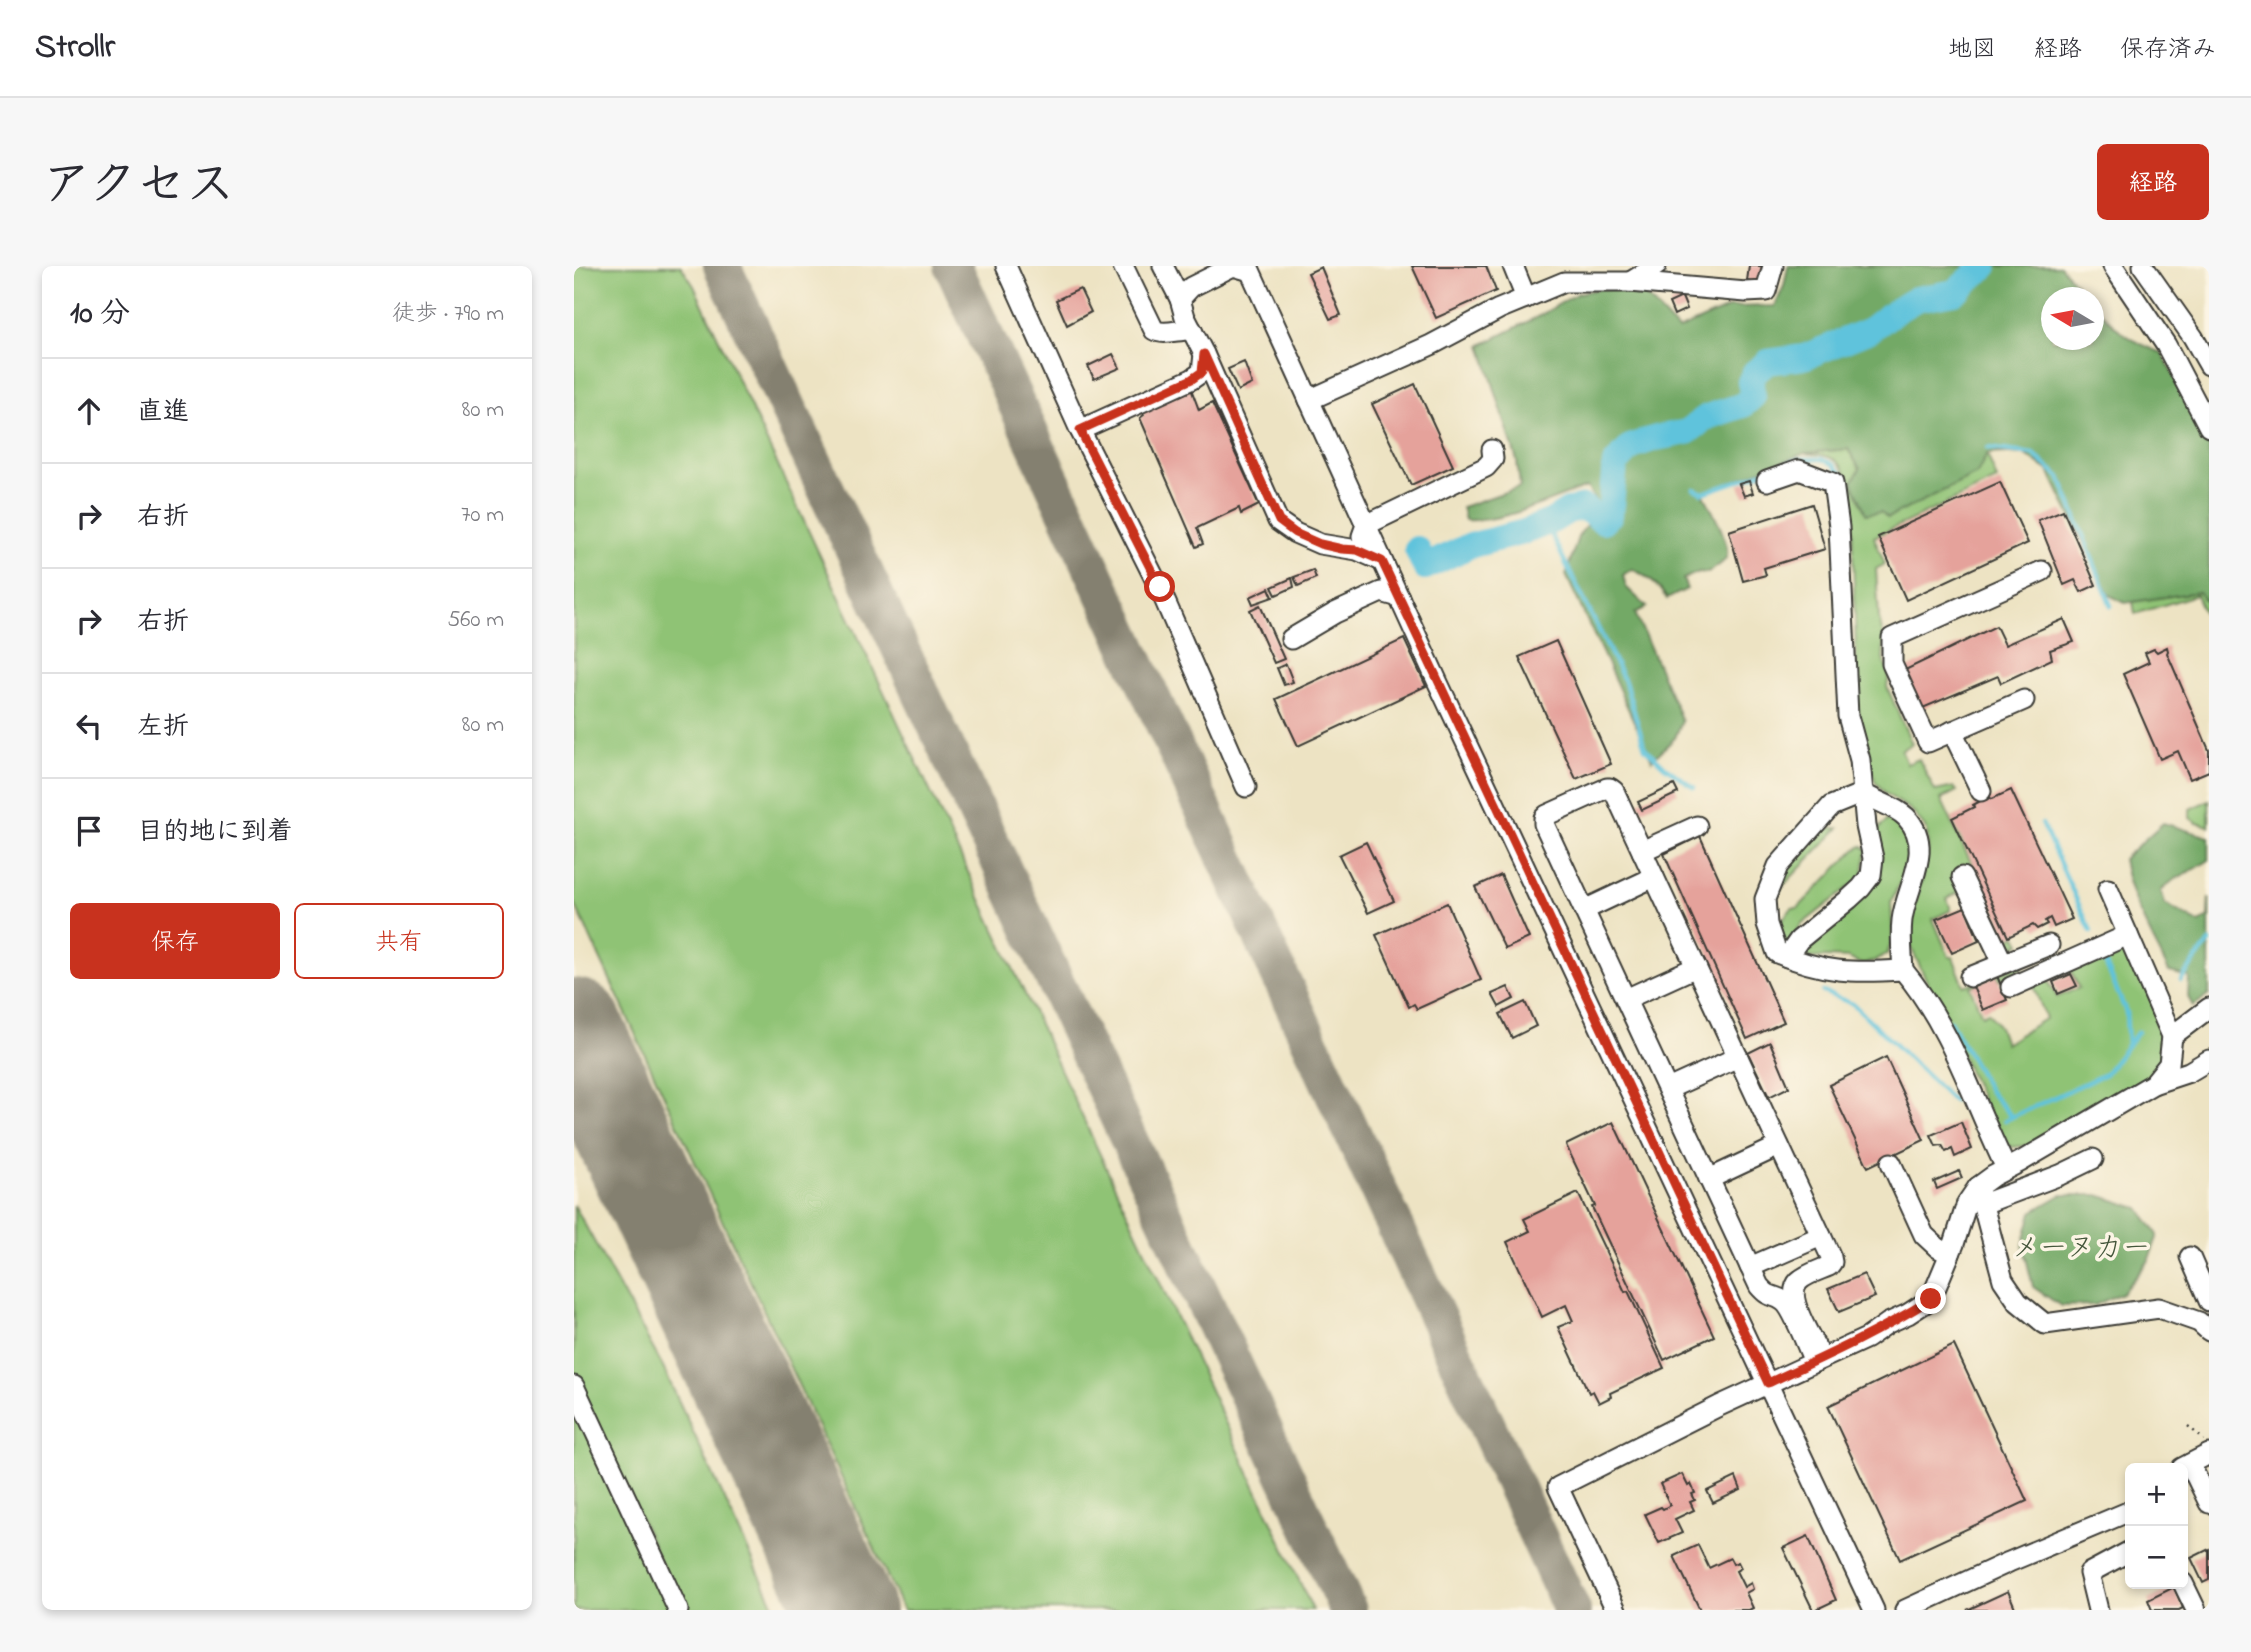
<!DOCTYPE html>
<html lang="ja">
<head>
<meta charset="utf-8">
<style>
	body { margin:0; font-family:"Indie Flower","Klee One",sans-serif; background:#f7f7f7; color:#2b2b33 }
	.controls { position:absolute; right:21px; bottom:21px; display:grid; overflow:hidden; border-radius:10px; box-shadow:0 4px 10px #0003 }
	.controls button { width:63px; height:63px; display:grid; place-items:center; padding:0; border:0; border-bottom:2px solid #e1e1e2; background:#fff; color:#2b2b33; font:35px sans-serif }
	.compass { position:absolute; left:1467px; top:21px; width:63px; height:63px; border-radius:50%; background:#fff; box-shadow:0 4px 10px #0003; rotate:280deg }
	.stop { position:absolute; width:21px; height:21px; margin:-16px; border:5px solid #c8321e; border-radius:50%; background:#fff }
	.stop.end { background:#c8321e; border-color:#fff; box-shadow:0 2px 7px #0008 }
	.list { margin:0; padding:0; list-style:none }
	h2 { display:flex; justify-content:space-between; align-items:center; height:91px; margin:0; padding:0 28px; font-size:30px }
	h2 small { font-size:23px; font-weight:400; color:#7c7c81 }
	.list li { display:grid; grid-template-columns:46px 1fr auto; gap:21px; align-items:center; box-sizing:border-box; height:105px; padding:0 28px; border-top:2px solid #e1e1e2 }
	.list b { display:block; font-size:26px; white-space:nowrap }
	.list em { font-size:23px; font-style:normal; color:#7c7c81 }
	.actions { display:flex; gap:14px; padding:21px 28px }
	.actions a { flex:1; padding:16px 0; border:2px solid #c8321e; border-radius:10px; text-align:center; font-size:24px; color:#c8321e }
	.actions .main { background:#c8321e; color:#fff }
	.icon { flex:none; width:38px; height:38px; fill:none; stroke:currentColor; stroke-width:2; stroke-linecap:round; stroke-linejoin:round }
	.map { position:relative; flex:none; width:1635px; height:1344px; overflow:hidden; border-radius:10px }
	header { display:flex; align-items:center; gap:42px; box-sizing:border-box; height:98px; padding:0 35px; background:#fff; border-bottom:2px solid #e1e1e2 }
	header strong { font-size:33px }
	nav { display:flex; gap:38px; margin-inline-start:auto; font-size:24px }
	.intro { display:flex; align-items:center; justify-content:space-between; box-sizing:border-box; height:168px; padding:0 42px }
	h1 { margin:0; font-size:49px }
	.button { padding:18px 32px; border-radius:10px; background:#c8321e; color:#fff; font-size:24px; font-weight:700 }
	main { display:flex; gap:42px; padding:0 42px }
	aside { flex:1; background:#fff; border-radius:10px; box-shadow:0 4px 10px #0003 }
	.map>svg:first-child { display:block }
	.green { fill:#8fc375; stroke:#567048; stroke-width:2 }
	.forest { fill:#73a966; stroke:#486241; stroke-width:2 }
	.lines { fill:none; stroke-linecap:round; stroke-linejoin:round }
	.stream { stroke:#5fc3dc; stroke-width:4.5 }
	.river { stroke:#5fc3dc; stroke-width:26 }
	.taxiway { stroke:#848070; stroke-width:38 }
	.runway { stroke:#848070; stroke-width:98 }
	.building { fill:#e5a29b }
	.minor-casing { stroke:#3b3a35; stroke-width:23 }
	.path { stroke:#3b3a35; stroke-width:2.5; stroke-dasharray:2 5; stroke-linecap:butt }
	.minor { stroke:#fff; stroke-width:19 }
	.route { stroke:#c8321e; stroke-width:9 }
	.labels { text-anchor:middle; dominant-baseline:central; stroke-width:7; stroke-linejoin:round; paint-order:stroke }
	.park-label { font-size:28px; fill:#44563b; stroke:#fcf5e5 }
</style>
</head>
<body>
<header>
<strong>Strollr</strong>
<nav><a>地図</a><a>経路</a><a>保存済み</a></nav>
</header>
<div class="intro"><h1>アクセス</h1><a class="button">経路</a></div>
<main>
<aside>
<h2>10 分<small>徒歩 · 790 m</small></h2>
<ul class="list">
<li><svg class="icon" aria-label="ahead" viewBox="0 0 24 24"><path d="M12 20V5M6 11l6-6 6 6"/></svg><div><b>直進</b></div><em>80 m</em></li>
<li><svg class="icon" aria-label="right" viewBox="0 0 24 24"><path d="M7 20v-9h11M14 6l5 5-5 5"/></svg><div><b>右折</b></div><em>70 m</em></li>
<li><svg class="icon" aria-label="right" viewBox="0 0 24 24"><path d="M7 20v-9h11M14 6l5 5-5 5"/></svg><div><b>右折</b></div><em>560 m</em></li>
<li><svg class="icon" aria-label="left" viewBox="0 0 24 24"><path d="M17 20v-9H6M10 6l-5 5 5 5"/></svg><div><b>左折</b></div><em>80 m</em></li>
<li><svg class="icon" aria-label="arrive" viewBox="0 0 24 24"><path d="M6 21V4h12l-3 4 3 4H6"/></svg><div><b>目的地に到着</b></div></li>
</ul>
<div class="actions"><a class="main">保存</a><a>共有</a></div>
</aside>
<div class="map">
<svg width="1635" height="1344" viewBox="0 0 1635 1344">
	<rect width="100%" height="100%" fill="#fcf5e5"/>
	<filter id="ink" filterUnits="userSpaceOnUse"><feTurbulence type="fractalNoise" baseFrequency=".0143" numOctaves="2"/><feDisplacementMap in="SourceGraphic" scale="14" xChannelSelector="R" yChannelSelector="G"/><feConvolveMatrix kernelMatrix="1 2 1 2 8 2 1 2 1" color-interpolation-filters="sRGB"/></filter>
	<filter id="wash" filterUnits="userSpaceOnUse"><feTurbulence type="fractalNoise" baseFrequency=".00686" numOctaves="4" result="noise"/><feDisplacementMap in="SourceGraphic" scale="28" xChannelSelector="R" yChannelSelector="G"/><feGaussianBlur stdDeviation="1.57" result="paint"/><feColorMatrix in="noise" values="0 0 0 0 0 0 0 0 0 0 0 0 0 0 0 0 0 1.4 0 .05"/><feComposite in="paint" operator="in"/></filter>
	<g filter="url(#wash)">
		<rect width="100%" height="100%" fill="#ede3c3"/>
		<!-- green -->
		<g class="green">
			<polygon points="0,0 107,0 120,20 739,1344 329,1344 0,636"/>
			<path d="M1274,183L1286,203L1413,188L1423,214L1300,271L1311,298L1302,303L1305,352L1310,374L1309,393L1315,408L1313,421L1338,478L1327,484L1333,498L1345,493L1361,525L1380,521L1383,525L1367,533L1433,673L1443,669L1447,678L1432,684L1385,626L1373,632L1377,644L1359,653L1375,691H1379L1390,720L1448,698L1449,702L1426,714L1423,708L1396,721L1408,749L1414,746L1425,761L1431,778L1472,752L1459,719L1473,713L1483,731L1505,722L1495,701L1544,682L1554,684L1590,758L1587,794L1576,810L1460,879L1438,881L1428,877L1336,679L1337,658L1354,584L1353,564L1337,544L1311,527L1301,515L1284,452L1277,219C1267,191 1258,190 1230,187Z"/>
			<polygon points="1624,326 1635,338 1635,358 1622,329 1561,348 1559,336"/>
			<polygon points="1635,534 1635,560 1623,557 1616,552 1616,543"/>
			<polygon points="1313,554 1329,563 1339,577 1334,607 1324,620 1317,637 1319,672 1313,688 1300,695 1288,698 1274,692 1251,691 1239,692 1222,689 1290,630 1299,569"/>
			<polygon points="1256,562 1265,562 1200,629 1207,608 1245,566"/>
			<polygon points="1288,580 1293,584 1288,611 1227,659 1217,675 1211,679 1207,671 1206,656 1218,642 1224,642 1282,583"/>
			<polygon points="0,939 87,1097 202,1344 109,1344 0,1111"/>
			<polygon points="0,1131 99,1344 0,1344"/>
		</g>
		<!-- forest -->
		<g class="forest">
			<path d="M1214,0H1486L1514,31L1478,32V74H1520V38C1541,63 1557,76 1588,87L1635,178V338L1624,326L1551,337L1535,329L1475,205L1450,188L1428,187L1413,188L1403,208L1314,252L1307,246L1292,248L1278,216L1286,203L1274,183L1231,187L1129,227C1135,239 1159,280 1152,292C1149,298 1140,302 1134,307L1125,306L1109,313L1113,323L1093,333C1085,320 1072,309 1058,303L1049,309L1052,321L1073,341L1061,347L1108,455L1101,472L1078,494L992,309L1004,271L1025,241L1013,221C976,233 931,257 891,254L888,241L946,221L943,195L907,79L965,50L1004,27L1025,23H1046L1069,27L1104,64L1156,41L1201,40L1210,20Z"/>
			<path d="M1589,557L1635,571V594C1619,606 1600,610 1587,625L1591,638L1625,657L1634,651L1635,632V729L1619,740L1614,731L1615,711L1595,706C1578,670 1555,633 1549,593Z"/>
			<polygon points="1487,929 1524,929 1565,942 1584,969 1574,996 1548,1027 1521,1039 1487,1040 1459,1021 1449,979 1458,946"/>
		</g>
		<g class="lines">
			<!-- stream -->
			<g class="stream">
				<polyline points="1414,182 1459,188 1486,211 1537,340"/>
				<polyline points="1120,223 1129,227 1226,193 1247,193 1259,198 1267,207 1273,227 1274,257"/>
				<polyline points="972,258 1051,416 1071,482 1091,501 1120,521"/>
				<polyline points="1468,558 1517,665"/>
				<polyline points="1530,694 1552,746 1554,779"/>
				<polyline points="1607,714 1635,676"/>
				<polyline points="1249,726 1279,738 1379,835"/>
				<polyline points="1376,755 1416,826 1438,851"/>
				<polyline points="1431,854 1531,808 1564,766"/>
			</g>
			<!-- river -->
			<polyline class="river" points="843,283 851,301 895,280 950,266 978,255 994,245 1009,241 1029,255 1036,249 1041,198 1058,180 1082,172 1113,166 1133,151 1169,139 1179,130 1176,116 1181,106 1194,96 1230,91 1296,64 1320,46 1342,33 1381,26 1411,0"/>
			<!-- taxiway -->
			<g class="taxiway">
				<polyline points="148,0 774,1344"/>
				<polyline points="379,0 998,1344"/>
			</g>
			<!-- runway -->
			<polyline class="runway" points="0,761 272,1344"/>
		</g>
		<g id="blocks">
			<!-- building -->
			<g class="building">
				<polygon points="838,0 912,0 922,25 862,52"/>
				<polygon points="1175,0 1193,0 1189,18 1173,15"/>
				<polygon points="747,1 767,49 756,53 734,7"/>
				<polygon points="506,23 517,46 493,59 482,34"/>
				<polygon points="1108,31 1113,43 1100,49 1095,37"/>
				<polygon points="539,88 546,102 520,113 514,100"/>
				<polygon points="670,96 678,118 664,125 654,103"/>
				<polygon points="841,118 879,200 837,219 798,138"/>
				<polygon points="616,120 625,144 638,137 685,239 667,248 665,242 623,262 629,278 622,281 566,152 570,149 568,145"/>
				<polygon points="1175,215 1179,227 1170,230 1165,218"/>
				<polygon points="1426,216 1454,277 1332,334 1304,271"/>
				<polygon points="1238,238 1251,283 1190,302 1192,309 1169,315 1155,265"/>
				<polygon points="1489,244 1522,319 1507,326 1501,314 1490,319 1464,254"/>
				<polygon points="739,304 742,312 724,320 720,311"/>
				<polygon points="718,312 720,321 702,329 698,321"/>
				<polygon points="695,322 699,331 679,338 676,331"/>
				<polygon points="686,339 710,393 700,397 676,344"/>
				<polygon points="1490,353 1500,376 1476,384 1478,393 1427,417 1424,410 1344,444 1327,406 1422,360 1431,379"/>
				<polygon points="830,373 852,420 724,480 702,433"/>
				<polygon points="982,375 1037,498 1002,513 945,391"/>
				<polygon points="1593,381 1594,385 1593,387 1635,484 1635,505 1616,513 1604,485 1586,493 1549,408 1575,396 1571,387 1580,383 1583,386"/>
				<polygon points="712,398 719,416 710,419 703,402"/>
				<polygon points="1100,519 1104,527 1068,544 1064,536"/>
				<polygon points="1437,524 1498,653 1480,661 1476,652 1471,655 1473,658 1463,663 1459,659 1434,671 1378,552 1400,541 1399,539 1414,531 1418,533"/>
				<polygon points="1126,570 1210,756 1173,773 1090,588"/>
				<polygon points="792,576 820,635 794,647 765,589"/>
				<polygon points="927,609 955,672 931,683 901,621"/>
				<polygon points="873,637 907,714 843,743 840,738 835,741 802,669"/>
				<polygon points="1391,641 1405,675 1378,687 1362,653"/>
				<polygon points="1497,708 1503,720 1484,728 1479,716"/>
				<polygon points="1423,710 1433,734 1409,744 1399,721"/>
				<polygon points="934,721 940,733 925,741 918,728"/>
				<polygon points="951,736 962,760 938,772 926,748"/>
				<polygon points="1196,776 1215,821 1195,831 1174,787"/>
				<polygon points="1312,791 1350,874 1294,901 1255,819"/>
				<polygon points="1039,856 1140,1070 1090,1094 1018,941 1021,940 992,879"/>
				<polygon points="1387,856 1398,883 1381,891 1378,883 1372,886 1368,879 1362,880 1357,869"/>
				<polygon points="1385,905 1388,912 1363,923 1360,916"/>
				<polygon points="1004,927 1051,1026 1054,1025 1090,1102 1036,1127 1037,1131 1025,1137 1019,1125 1015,1127 984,1061 999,1055 992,1039 968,1051 933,976 956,965 950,953"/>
				<polygon points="1290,1008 1301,1031 1265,1046 1254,1023"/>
				<polygon points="1380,1079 1453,1235 1326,1294 1254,1140"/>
				<polygon points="1108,1208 1114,1220 1117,1218 1121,1227 1118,1228 1121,1234 1116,1236 1120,1244 1101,1253 1108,1267 1085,1277 1071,1248 1087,1241 1089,1243 1096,1239 1086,1218"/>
				<polygon points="1162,1211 1167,1224 1139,1237 1133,1225"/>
				<polygon points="1234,1270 1262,1334 1241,1344 1239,1344 1209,1282"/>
				<polygon points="1124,1279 1135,1302 1156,1292 1159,1298 1164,1296 1167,1302 1162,1305 1170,1321 1177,1317 1179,1323 1172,1327 1179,1342 1175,1344 1126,1344 1100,1290"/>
				<polygon points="1635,1283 1635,1314 1629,1317 1617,1292"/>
				<polygon points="1600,1321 1609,1342 1605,1344 1578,1344 1574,1334"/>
				<polygon points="1434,1325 1442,1344 1393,1344"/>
			</g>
		</g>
	</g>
	<g filter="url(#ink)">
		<use href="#blocks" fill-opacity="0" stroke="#3b3a35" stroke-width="2"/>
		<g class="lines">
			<defs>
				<g id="minor">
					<polyline points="432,0 506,164 585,321 672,521"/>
					<path d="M549,0L580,64C590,70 605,63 618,64"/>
					<polyline points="589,0 606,33 611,51 630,88 704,255 721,267 746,278 783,284 808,295"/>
					<polyline points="674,0 865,419 1300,1344"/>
					<polyline points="939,0 952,32"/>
					<polyline points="1539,0 1592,79 1635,161"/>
					<polyline points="1569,0 1619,71 1635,99"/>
					<polyline points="1056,16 1082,0"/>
					<polyline points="606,33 617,21 659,0 676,5"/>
					<polyline points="735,134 857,79 925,43 990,16 1056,16 1172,26 1192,25 1199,0"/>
					<polyline points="506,164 618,113 628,106 630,88"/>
					<path d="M1193,215L1225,204L1259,217L1265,261L1274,450L1286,494L1289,527L1257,540L1204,600L1191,633L1193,658L1203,687C1250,707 1279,707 1329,704C1378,762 1399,835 1432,902"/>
					<polyline points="788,270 792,259 912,201 919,193 918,184"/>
					<polyline points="717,373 761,347 807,326 825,331"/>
					<polyline points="1450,434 1354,476 1318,398 1318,372 1468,305"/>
					<polyline points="1378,465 1407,525"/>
					<path d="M1289,527C1302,536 1321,540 1332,551C1362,582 1332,620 1328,654C1326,671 1328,687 1329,704"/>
					<polyline points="1068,585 1123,560"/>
					<polyline points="1388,611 1429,697"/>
					<polyline points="1534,623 1598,770 1595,798 1579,818"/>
					<polyline points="1010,644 1080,611"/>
					<polyline points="1213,691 1225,674 1275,633 1287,622 1297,609 1299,592 1292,560 1289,527"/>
					<polyline points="1396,711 1475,679"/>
					<polyline points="1437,721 1554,669"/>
					<polyline points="1052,733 1122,701"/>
					<polyline points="1598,770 1635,742"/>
					<polyline points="1094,823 1164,791"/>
					<polyline points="1317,897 1350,969 1364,982 1376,988"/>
					<polyline points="1135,913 1205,880"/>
					<polyline points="1404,921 1429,1014 1444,1036 1471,1058 1585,1042 1625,1056 1635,1065"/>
					<polyline points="1409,938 1486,909 1519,893"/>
					<polyline points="1616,991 1635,1035"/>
					<polyline points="1176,1001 1247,970"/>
					<path d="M1240,1096C1235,1084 1218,1041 1209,1035C1198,1027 1197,1034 1185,1020L970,558V552L973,549L1033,522H1036L1040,525L1257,991L1258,996L1255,1000C1246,1004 1232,1008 1225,1015C1209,1031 1240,1076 1248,1092"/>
					<polyline points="0,1120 104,1344"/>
					<polyline points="1616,1198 1635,1237"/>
					<polyline points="1608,1202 1635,1188"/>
					<polyline points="1609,1317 1622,1344"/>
					<polyline points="1042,1344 984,1221 1145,1140 1293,1072 1314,1057 1334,1048 1357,1033 1380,978 1393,937 1404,921 1419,910 1446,896 1579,818 1615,806 1635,794"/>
					<polyline points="1331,1344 1435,1296 1556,1245"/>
					<polyline points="1524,1344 1515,1307 1556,1285"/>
				</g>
			</defs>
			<!-- minor casing -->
			<use href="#minor" class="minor-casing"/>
			<!-- path -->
			<polyline class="path" points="1614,1160 1630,1174"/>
			<!-- minor -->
			<use href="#minor" class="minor"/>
		</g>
	</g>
	<g class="lines" filter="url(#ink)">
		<!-- route -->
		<path class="route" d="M586,321L506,164L618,113L628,106L630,88L705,255L721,267L746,278L768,283L783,284L808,295L1194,1117C1250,1091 1305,1066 1357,1033"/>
	</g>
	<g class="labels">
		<!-- park labels -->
		<g class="park-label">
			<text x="1507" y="983">メーヌカー</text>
		</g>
	</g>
</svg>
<div class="controls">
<button>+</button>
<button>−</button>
</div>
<svg class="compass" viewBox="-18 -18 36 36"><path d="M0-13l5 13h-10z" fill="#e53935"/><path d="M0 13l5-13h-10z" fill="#7c7c81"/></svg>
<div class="stop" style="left:586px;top:321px"></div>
<div class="stop end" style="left:1357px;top:1033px"></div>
</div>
</main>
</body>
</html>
